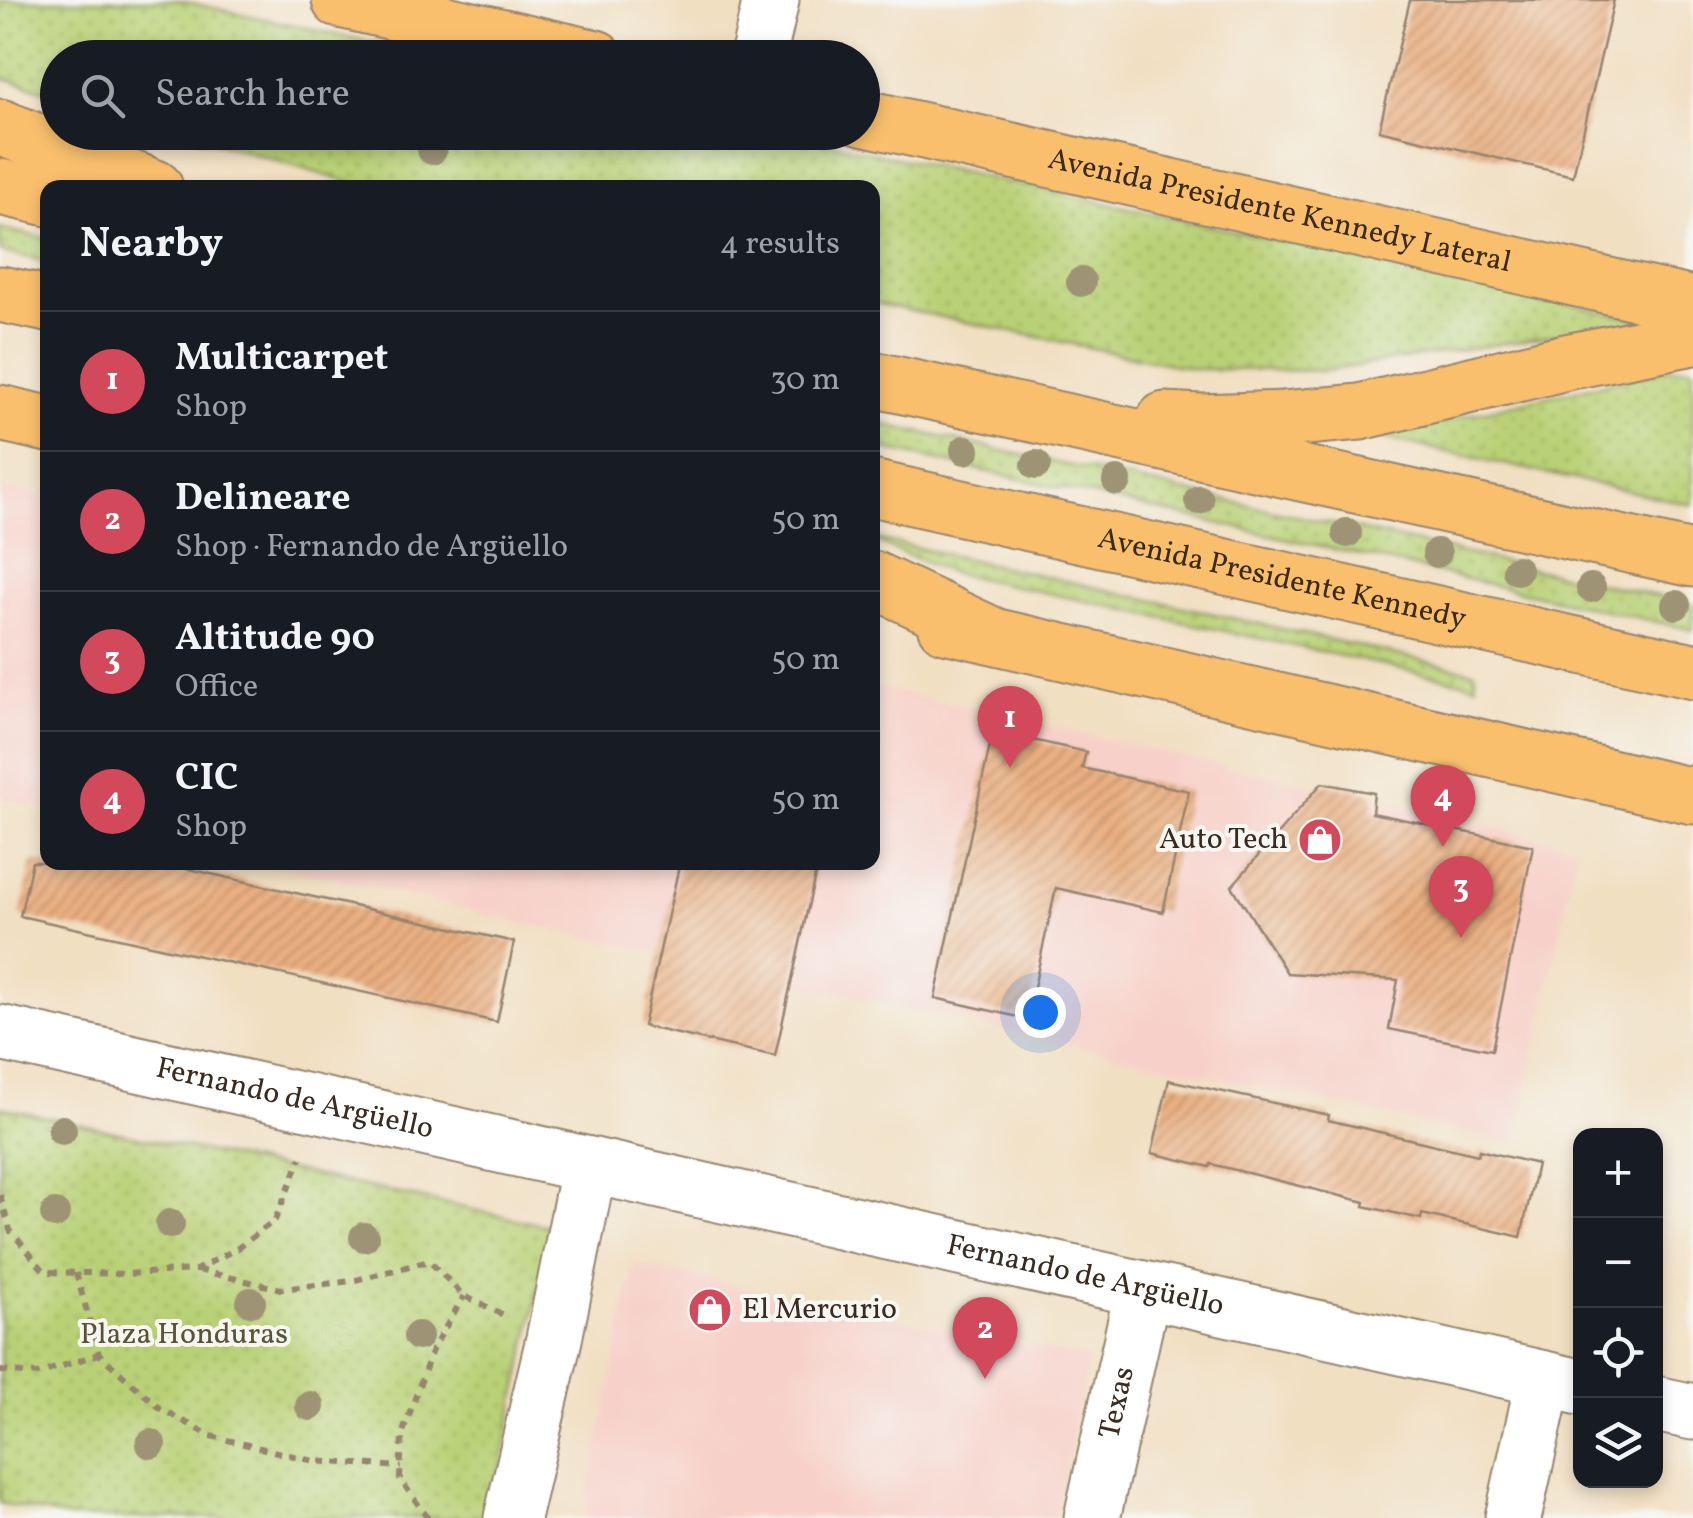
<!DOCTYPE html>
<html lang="en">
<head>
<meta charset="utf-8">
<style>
	body { margin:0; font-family:Vollkorn,serif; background:#242831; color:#f1f3f6 }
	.controls { position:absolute; right:30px; bottom:30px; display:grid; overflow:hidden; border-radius:20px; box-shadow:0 5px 15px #0003 }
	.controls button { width:90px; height:90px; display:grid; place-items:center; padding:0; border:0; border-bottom:2px solid #363941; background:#171b24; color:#f1f3f6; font:50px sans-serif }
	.you { position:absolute; left:1040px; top:1012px; width:35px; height:35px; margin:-25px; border:8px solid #fff; border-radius:50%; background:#1a73e8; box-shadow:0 0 0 15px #1a73e833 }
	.badge { display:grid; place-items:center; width:65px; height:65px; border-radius:50%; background:#d1495b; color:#fff; font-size:32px; font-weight:700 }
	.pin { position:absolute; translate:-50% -82px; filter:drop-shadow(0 2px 5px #0008) }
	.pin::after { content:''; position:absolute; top:52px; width:35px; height:30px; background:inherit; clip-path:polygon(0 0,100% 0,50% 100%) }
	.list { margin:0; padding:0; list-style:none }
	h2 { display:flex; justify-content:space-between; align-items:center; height:130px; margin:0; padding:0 40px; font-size:42px }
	h2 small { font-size:32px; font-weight:400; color:#9ea1a6 }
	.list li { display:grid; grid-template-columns:65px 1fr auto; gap:30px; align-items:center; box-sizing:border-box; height:140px; padding:0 40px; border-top:2px solid #363941 }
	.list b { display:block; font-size:38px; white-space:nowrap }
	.list p { margin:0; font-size:32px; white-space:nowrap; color:#9ea1a6 }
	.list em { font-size:32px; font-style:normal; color:#9ea1a6 }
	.icon { flex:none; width:55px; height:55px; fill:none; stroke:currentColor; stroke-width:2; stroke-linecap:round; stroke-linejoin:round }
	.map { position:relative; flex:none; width:1693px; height:1518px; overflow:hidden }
	.search { position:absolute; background:#171b24; box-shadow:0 5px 15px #0003; left:40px; top:40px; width:840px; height:110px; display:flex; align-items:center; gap:25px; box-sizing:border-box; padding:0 35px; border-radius:55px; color:#9ea1a6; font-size:38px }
	.panel { position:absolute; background:#171b24; box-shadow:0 5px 15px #0003; left:40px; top:180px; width:840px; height:690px; border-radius:20px }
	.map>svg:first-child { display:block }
	.built { fill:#f7d1c9 }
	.grass { fill:url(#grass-dots); stroke:#7a7e4a; stroke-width:2.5 }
	.building { fill:url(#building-hatch) }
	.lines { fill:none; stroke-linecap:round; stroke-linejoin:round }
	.minor-casing { stroke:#968470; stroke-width:59 }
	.major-casing { stroke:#968470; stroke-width:59 }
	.highway-casing { stroke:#968470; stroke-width:59 }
	.path { stroke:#968470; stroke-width:6; stroke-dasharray:8 8; stroke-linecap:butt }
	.minor { stroke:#fff; stroke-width:55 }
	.major { stroke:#f9bf6d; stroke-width:55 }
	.highway { stroke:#f9bf6d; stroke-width:55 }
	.tree { fill:#9e9374 }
	.labels { text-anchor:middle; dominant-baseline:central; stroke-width:8; stroke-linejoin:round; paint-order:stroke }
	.street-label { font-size:30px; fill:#3b2a1e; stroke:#f6f6f2 }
	.poi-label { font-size:30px; fill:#3b2a1e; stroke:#f6f6f2; text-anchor:end }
	.park-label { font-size:30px; fill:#5a5434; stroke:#f6f6f2 }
</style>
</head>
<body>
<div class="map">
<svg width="1693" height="1518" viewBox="0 0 1693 1518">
	<defs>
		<pattern id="grass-dots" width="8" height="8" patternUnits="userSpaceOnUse" patternTransform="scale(2.5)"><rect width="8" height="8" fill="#b9d176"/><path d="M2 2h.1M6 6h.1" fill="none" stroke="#a0b466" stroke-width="1.8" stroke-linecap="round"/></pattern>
		<pattern id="building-hatch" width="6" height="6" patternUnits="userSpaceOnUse" patternTransform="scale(2.5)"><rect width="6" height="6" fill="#ebb081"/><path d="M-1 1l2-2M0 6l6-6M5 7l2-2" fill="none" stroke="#c08f69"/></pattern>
	</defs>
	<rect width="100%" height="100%" fill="#f6f6f2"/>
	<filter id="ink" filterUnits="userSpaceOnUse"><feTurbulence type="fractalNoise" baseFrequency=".01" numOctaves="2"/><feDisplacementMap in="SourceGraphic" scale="20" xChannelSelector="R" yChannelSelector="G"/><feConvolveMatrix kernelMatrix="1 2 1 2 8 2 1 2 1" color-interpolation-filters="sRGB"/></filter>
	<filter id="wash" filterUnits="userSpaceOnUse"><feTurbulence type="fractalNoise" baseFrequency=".0048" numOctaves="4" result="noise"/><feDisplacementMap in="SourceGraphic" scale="40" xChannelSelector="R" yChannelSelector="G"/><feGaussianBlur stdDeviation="2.25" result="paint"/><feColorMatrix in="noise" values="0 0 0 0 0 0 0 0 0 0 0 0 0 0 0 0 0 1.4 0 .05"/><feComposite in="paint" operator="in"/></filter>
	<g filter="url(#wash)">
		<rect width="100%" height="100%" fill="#f1dfc2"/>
		<!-- built -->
		<g class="built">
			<polygon points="0,487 47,498 47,809 0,797"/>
			<polygon points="873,686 1578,847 1515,1144 527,924 270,863 872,862"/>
			<polygon points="634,1264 1089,1358 1056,1518 583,1518"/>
		</g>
		<!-- grass -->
		<g class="grass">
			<polygon points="0,0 177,0 440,57 58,58 57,94 0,77"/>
			<polygon points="184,133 783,133 1648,321 1324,371 1194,369 873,303 872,188 364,187"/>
			<polygon points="0,228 47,239 47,262 0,251"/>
			<polygon points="1693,367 1693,505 1374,436 1673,368"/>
			<polygon points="873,422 1693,604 1693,630 873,446"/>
			<polygon points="873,538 1475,672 1476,685 949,572 873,541"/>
			<polygon points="0,1107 552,1227 490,1518 69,1518 0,1503"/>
		</g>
		<g id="blocks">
			<!-- building -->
			<g class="building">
				<polygon points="1410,0 1614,0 1573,176 1379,130"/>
				<polygon points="993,731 1086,752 1082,768 1189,791 1163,912 1056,888 1027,1019 935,998"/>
				<polygon points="1322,783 1374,793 1372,813 1533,846 1492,1050 1389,1029 1398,980 1287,973 1232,886"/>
				<polygon points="32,862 158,862 514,942 497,1022 20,916"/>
				<polygon points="680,862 818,862 775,1056 643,1026"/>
				<polygon points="1169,1080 1329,1115 1328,1120 1478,1155 1479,1150 1537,1164 1521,1237 1422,1214 1421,1219 1364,1206 1365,1202 1211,1164 1210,1167 1152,1153"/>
			</g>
		</g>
	</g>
	<g filter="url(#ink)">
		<use href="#blocks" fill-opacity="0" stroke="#968470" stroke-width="2.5"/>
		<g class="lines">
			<defs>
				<g id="minor">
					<polyline points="758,58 771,0"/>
					<path id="s1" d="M0,1033L1580,1387"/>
					<polyline points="1656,1404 1693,1412"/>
					<polyline points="512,1518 554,1339 589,1165"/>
					<path id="s2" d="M1092,1518L1143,1289"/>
					<polyline points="1513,1518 1544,1379"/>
				</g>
				<g id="major">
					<polyline points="340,0 596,58"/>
					<path id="s3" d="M862,117L1693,305"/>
					<polyline points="0,413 48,424"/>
					<polyline points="945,625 1693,796"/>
				</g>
				<g id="highway">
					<polyline points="0,127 155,188"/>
					<polyline points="0,187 48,198"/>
					<polyline points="0,294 48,304"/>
					<polyline points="872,379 1693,559"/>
					<polyline points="1165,420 1201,422 1284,419 1360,412 1566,362 1693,337"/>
					<path id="s4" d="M872,488L1693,671"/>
					<polyline points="872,579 994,636"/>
				</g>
			</defs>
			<!-- minor casing -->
			<use href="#minor" class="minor-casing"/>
			<!-- major casing -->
			<use href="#major" class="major-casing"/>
			<!-- highway casing -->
			<use href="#highway" class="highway-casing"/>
			<!-- path -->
			<g class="path">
				<polyline points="0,1195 10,1230 45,1272 127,1274 196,1270 238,1248 275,1220 301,1158"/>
				<polyline points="198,1270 281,1289 352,1281 429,1261 464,1296 506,1316"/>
				<polyline points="76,1273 99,1354 161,1409 211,1436 314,1461 401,1467"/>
				<polyline points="0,1371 38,1374 99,1354"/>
				<polyline points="428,1518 400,1479 402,1435 432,1350 464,1296"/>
			</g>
			<!-- minor -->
			<use href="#minor" class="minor"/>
			<!-- major -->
			<use href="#major" class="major"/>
			<!-- highway -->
			<use href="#highway" class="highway"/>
		</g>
		<!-- trees -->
		<g class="tree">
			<circle cx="432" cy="150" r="15"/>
			<circle cx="1081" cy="282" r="15"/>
			<circle cx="965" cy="450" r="15"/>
			<circle cx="1036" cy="465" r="15"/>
			<circle cx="1117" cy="481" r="15"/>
			<circle cx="1199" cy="500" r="15"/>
			<circle cx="1347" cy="533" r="15"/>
			<circle cx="1437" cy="553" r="15"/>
			<circle cx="1517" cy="570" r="15"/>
			<circle cx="1591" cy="588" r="15"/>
			<circle cx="1676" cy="605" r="15"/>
			<circle cx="62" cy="1130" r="15"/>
			<circle cx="55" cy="1214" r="15"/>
			<circle cx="170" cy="1224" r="15"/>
			<circle cx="364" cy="1237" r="15"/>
			<circle cx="251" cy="1302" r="15"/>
			<circle cx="418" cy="1336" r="15"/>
			<circle cx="310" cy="1406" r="15"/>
			<circle cx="151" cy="1444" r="15"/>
		</g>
	</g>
	<!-- icons -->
	<defs>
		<symbol id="shop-disc" viewBox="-11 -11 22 22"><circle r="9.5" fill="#d1495b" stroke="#f6f6f2"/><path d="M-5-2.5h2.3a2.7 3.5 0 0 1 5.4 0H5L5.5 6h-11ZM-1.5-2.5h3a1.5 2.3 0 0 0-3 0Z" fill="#fff"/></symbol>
	</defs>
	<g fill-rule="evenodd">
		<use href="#shop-disc" x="1295" y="815" width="50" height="50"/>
		<use href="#shop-disc" x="685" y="1285" width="50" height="50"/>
	</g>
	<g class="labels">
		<!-- street labels -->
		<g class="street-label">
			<text stroke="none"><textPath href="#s3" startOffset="428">Avenida Presidente Kennedy Lateral</textPath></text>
			<text stroke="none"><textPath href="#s4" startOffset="420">Avenida Presidente Kennedy</textPath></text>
			<text stroke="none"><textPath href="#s1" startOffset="302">Fernando de Argüello</textPath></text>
			<text stroke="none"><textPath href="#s1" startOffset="1112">Fernando de Argüello</textPath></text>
			<text stroke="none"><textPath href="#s2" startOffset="118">Texas</textPath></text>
		</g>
		<!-- poi labels -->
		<g class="poi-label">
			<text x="1288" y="840">Auto Tech</text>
			<text x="742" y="1310" text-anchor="start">El Mercurio</text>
		</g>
		<!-- park labels -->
		<g class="park-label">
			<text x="184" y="1335">Plaza Honduras</text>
		</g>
	</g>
</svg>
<div class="controls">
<button>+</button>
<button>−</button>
<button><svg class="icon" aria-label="locate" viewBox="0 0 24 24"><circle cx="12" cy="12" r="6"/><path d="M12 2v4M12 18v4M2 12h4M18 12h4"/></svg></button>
<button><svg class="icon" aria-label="layers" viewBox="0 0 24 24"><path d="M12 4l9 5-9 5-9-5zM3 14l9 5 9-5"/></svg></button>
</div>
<div class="you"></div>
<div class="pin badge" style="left:1010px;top:768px">1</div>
<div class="pin badge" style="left:985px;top:1379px">2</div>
<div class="pin badge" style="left:1461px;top:938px">3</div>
<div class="pin badge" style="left:1443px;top:847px">4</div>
<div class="search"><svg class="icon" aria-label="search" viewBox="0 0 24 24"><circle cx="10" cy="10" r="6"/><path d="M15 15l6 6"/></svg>Search here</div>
<section class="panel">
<h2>Nearby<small>4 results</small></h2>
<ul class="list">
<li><span class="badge">1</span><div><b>Multicarpet</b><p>Shop</p></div><em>30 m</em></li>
<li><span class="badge">2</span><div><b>Delineare</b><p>Shop · Fernando de Argüello</p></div><em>50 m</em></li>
<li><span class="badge">3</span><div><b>Altitude 90</b><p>Office</p></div><em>50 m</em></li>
<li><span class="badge">4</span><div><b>CIC</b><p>Shop</p></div><em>50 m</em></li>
</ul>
</section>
</div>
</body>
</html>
